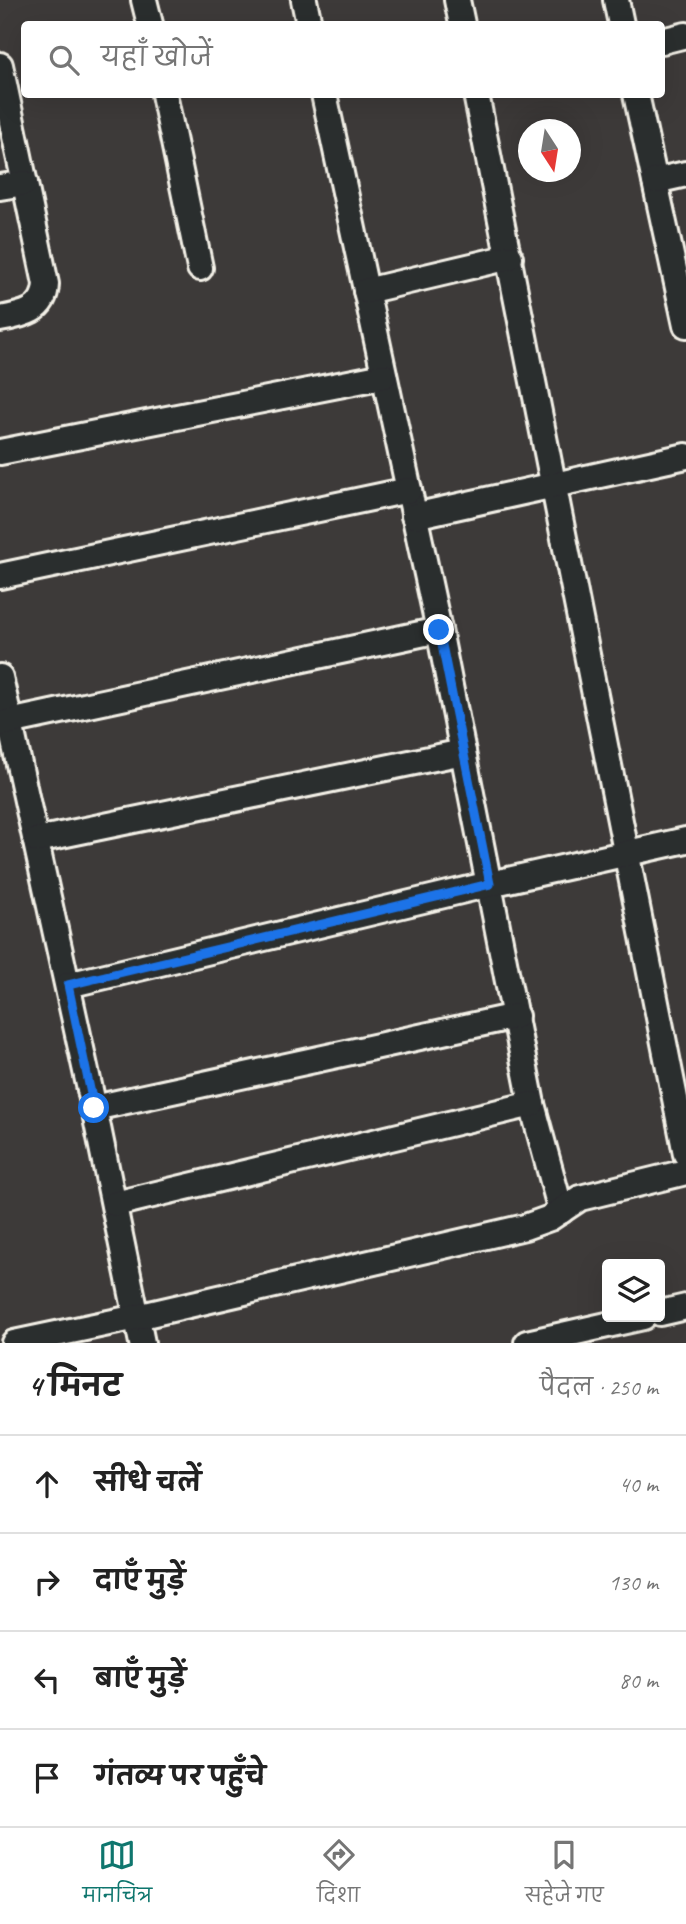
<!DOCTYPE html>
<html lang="hi">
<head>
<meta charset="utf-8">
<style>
	body { margin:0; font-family:Caveat,"Playpen Sans Deva",sans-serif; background:#f6f6f6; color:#222 }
	.controls { position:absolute; right:21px; bottom:21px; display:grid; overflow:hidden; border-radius:7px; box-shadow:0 7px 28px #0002 }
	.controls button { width:63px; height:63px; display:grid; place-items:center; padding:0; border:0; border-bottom:2px solid #e0e0e0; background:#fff; color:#222; font:35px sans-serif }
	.compass { position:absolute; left:518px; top:119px; width:63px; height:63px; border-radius:50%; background:#fff; box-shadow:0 7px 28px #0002; rotate:168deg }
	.stop { position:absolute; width:21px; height:21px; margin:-16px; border:5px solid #1a73e8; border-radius:50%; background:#fff }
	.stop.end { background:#1a73e8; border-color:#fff; box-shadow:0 2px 7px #0008 }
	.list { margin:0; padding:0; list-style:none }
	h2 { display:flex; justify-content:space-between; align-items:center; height:91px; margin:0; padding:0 28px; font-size:30px }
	h2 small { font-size:23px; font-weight:400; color:#767676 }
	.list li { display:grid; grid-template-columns:46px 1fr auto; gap:21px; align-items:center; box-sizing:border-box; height:98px; padding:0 28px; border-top:2px solid #e0e0e0 }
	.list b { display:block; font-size:26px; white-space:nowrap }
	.list em { font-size:23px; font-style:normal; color:#767676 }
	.icon { flex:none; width:38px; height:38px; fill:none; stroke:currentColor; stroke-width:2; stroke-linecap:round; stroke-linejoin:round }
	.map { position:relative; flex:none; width:686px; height:1343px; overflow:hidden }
	.search { position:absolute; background:#fff; box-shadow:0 7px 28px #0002; left:21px; right:21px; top:21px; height:77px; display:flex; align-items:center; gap:18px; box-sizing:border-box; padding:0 24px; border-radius:7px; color:#767676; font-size:26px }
	.sheet { height:483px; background:#fff }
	nav { display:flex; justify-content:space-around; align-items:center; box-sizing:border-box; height:98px; border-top:2px solid #e0e0e0; background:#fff; font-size:19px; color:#767676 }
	nav a { display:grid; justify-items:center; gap:4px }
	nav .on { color:#0f766e }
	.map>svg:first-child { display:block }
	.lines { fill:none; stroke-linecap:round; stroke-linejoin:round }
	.minor-casing { stroke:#f4f1e8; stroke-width:30 }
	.minor { stroke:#2a2d2e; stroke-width:24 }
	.route { stroke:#1a73e8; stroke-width:9 }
</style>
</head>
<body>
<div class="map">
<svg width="686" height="1343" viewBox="0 0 686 1343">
	<rect width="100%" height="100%" fill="#3d3a39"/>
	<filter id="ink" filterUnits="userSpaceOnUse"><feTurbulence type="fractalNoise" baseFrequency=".0143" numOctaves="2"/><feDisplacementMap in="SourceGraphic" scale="14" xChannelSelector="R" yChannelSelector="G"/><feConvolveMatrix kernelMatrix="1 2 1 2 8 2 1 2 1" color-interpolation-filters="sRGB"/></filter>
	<g filter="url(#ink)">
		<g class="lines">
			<defs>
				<g id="minor">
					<polyline points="144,0 150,24"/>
					<polyline points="304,0 309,24"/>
					<polyline points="457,0 462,24"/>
					<polyline points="616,0 621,24"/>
					<polyline points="662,41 686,35"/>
					<path d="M0,65L46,284C45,311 23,315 0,319"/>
					<polyline points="164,94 200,268"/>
					<polyline points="324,94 439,630 532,1104 561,1211"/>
					<polyline points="476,94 686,1154"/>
					<polyline points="636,94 686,325"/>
					<polyline points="655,181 686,174"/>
					<polyline points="0,187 25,183"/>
					<polyline points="366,291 510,257"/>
					<polyline points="0,452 384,376"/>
					<polyline points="414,516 686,456"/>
					<polyline points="0,576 409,490"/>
					<polyline points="0,677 94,1108 142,1343"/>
					<polyline points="0,724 439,630"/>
					<polyline points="37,840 463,752"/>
					<polyline points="68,985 490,884 686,840"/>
					<polyline points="94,1108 516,1016"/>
					<polyline points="115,1204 532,1104"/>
					<polyline points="660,1313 686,1307"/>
					<polyline points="14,1343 137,1317 525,1227 550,1218 580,1198 686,1172"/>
					<polyline points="527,1343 643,1317"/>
				</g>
			</defs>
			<!-- minor casing -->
			<use href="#minor" class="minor-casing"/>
			<!-- minor -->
			<use href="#minor" class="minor"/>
		</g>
	</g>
	<g class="lines" filter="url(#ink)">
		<!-- route -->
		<polyline class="route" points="94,1108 68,985 490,884 439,630"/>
	</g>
</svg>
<div class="controls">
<button><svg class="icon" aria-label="layers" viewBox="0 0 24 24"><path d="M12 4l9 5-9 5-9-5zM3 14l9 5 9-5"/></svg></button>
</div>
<svg class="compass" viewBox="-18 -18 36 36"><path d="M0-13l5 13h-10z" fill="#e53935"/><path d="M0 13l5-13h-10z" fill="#767676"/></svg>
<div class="stop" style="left:94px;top:1108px"></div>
<div class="stop end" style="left:439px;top:630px"></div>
<div class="search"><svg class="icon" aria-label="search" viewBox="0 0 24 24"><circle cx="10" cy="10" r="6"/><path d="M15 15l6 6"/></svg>यहाँ खोजें</div>
</div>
<section class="sheet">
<h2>4 मिनट<small>पैदल · 250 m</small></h2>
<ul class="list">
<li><svg class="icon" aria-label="ahead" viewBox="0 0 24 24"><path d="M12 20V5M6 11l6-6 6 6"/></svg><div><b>सीधे चलें</b></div><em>40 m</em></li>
<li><svg class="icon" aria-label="right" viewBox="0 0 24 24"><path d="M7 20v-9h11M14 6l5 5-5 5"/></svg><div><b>दाएँ मुड़ें</b></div><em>130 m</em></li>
<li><svg class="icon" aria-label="left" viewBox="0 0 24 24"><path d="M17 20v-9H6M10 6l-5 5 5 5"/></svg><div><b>बाएँ मुड़ें</b></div><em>80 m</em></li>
<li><svg class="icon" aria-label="arrive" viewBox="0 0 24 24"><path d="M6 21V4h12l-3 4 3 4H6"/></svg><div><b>गंतव्य पर पहुँचे</b></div></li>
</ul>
</section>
<nav>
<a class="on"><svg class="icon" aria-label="map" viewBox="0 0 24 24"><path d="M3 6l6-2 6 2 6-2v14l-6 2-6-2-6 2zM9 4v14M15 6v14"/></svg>मानचित्र</a>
<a><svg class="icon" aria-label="directions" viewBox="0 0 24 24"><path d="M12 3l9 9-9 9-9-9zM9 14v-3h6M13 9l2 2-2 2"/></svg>दिशा</a>
<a><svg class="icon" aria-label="saved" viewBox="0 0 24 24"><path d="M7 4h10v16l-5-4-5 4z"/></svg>सहेजे गए</a>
</nav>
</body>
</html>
